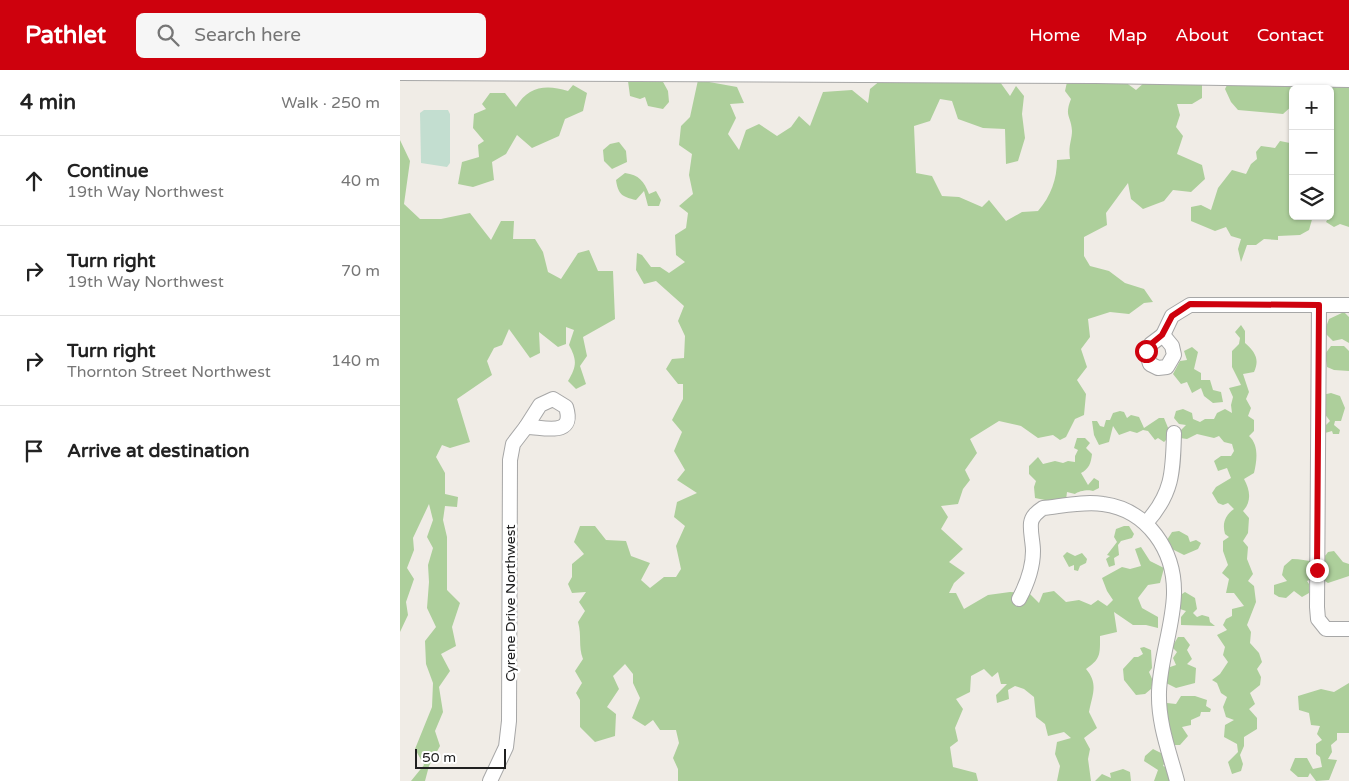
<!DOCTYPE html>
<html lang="en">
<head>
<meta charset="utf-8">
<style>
	body { margin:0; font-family:"Varela Round",sans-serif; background:#f6f6f6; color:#222 }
	.controls { position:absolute; right:15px; top:15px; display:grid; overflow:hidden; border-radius:8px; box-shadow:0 1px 4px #0004 }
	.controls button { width:45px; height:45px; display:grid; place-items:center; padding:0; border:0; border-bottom:1px solid #e0e0e0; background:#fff; color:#222; font:25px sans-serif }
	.scale { position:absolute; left:15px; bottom:12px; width:91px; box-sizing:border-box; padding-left:5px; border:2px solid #202020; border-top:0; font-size:14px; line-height:18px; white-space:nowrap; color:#202020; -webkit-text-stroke:4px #fff; paint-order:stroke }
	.stop { position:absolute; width:15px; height:15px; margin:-11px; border:4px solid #ce010d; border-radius:50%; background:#fff }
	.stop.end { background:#ce010d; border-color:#fff; box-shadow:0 1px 5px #0008 }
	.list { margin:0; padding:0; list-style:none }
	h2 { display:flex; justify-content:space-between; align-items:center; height:65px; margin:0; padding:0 20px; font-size:21px }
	h2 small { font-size:16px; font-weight:400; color:#767676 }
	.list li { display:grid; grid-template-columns:32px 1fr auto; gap:15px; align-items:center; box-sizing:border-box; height:90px; padding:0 20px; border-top:1px solid #e0e0e0 }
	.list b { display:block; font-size:19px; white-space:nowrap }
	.list p { margin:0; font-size:16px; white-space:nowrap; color:#767676 }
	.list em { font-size:16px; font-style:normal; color:#767676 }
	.icon { flex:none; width:28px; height:28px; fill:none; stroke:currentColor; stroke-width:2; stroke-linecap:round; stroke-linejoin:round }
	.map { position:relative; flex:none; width:949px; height:711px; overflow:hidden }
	header { display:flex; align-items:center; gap:30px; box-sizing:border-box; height:70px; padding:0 25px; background:#ce010d; color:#fff }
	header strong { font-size:24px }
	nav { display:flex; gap:28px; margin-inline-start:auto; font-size:18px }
	.search { width:350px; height:45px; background:#f6f6f6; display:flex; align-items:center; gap:12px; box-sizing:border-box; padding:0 18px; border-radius:8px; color:#767676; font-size:19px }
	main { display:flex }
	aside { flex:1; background:#fff }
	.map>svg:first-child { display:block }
	.forest { fill:#adcf9b }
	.wetland { fill:#c3ded0 }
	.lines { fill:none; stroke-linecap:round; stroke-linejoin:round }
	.minor-casing { stroke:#a7a7a7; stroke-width:16 }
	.tertiary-casing { stroke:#a7a7a7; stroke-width:20 }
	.minor { stroke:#fff; stroke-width:14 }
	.tertiary { stroke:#fff; stroke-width:18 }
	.route { stroke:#ce010d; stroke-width:6 }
	.labels { text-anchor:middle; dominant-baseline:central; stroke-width:5; stroke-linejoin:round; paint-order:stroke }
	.street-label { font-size:14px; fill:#202020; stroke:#fff }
</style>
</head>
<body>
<header>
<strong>Pathlet</strong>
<div class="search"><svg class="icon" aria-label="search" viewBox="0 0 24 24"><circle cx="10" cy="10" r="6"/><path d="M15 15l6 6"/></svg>Search here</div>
<nav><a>Home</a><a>Map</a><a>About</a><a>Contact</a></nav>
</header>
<main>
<aside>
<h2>4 min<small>Walk · 250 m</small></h2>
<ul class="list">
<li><svg class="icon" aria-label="ahead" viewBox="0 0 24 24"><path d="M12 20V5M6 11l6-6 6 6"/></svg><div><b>Continue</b><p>19th Way Northwest</p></div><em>40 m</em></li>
<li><svg class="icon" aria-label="right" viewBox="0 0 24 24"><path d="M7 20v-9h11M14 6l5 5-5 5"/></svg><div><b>Turn right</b><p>19th Way Northwest</p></div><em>70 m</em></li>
<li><svg class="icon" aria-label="right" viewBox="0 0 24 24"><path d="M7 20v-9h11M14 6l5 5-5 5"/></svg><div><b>Turn right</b><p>Thornton Street Northwest</p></div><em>140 m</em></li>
<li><svg class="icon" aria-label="arrive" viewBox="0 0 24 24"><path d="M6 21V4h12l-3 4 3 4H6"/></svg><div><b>Arrive at destination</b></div></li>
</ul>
</aside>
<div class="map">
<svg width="949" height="711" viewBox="0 0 949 711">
	<rect width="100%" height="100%" fill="#f0ece6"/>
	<!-- forest -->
	<g class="forest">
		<polygon points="257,1 268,21 269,32 263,39 248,36 245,27 240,29 230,26 228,11"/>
		<polygon points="834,1 949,14 949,157 940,154 934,157 926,152 931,143 930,19 893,19 893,35 883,44 838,40 831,32 825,19"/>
		<path d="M570,2L592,13L600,12L610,26L616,16L624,26L622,44L625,68L618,91L606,94L605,59L583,58L558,49L552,31L540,29L530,51L514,56L516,103L532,106L542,126L559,127L582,137L589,130L606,151L622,142L638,141C651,126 657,109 657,90L670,89C668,76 672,70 672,61C671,45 664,47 671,29L665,21L667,12L721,9L736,20L745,12L802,13V28L792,34H777L780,45L776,57L783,66L777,84L802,95L805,109L791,122L773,120L764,131L743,139L731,129L728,113L706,143L707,155L684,167V186L690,196L709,201L725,213L744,219L753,232L744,233L729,244L710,242L688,249L690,267L681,279L687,297L677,310L686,324L684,345L675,349L666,367L660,370L653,365L638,368L621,356L599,351L570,369L577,383L565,400L570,410L563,419L558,434L541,436L548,447L541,459L563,479L549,492L565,503L554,513L549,523H556L564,539L588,525L610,522L629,523L639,533L643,523L654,521L666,532L679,530L691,535L698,530L707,536L713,530L707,521L702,508L722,497L730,499L741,496L735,479L741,477L750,491L764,498L760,513L748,515L738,528L742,538L758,547V558L746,555H733L714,542L717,562L700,566C700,584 701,589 686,599C699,614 692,625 689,642L697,658L684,668L690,679L688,689L691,711H657L660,696L655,684L657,672L671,668L664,662L648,666L645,654L636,647L634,627L624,619L615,616L608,620L609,629L597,633L596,625L607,614H601L598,602L592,607L584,599L571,606L570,622L556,629L563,639L555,658L558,671L550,677L553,697L576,703L578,711H278V699L273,688L279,673L276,660H260L253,650L245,656L232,648L240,628L233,613V604L225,594L213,606L219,619L207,637L216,644L215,666L195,672L180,657V630L176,623L182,613L175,601L183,589C178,576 182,566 178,552L185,541L179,532L186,522L172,523L168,514L172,507V494L184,484L174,472L180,456H195L206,470L226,471L231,486L250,493L241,510L250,518L264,507H276L281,499L276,476L285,456L274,447L277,432L297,423L277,410L285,400L274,381L282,362L272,350L283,329V314H278L266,299L272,289L284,288L285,266L278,251L284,236L256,211L244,214L236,200L237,183L242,185L251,197H260L269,203L285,192L276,185L275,165L286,158L288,143L279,136L293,124L289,105L292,84L279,75L281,56L290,47L298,10L337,17L344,33L330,34L336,48L328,64L339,80L346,60L359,54L377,66L391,57L399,46L410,56L423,22L452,20L468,33L470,19L481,10Z"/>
		<path d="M173,15L187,23L183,41L165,49L159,66L132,78L117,65L106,84L92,92L94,110L73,117L58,114L62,92L79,87L78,75L84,71L73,58L74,44L86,39L82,34L90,23H105L116,37C128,17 145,14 168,21Z"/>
		<polygon points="893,68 893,146 913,146 909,160 900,165 878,166 878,170 864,169 856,175 847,175 841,192 838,179 841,169 831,166 826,157 815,161 791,151 791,137 801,135 811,140 818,118 832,100 846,104 851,94 857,89 856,82 861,76 875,78 880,71 890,73"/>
		<path d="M0,70L10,91L4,134L20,149H41L70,143L91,170L101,151H114L113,169H135L143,182L148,202L161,209L178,183L189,180L198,201H213L215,249L183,267L187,286L180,296L186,314L176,319L168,311C177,296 177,290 169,275L174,260L166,257V274L158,277L139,262L140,283L130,288L109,259L102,275L94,278L87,291L92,305L57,329L70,372L50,378L42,375L36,387L45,403V424L58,427L57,437L45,436L43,450L47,467V520L60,533L52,557L56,576L41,584L50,601L39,617L43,642L35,661L40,676L29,696L25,711H11L24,695L15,679L32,637L33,613L26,594L25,571L36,557L27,538L29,512L28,495L33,478L27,467L33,450L29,434L13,468L14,480L7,498L14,509L6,532L8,545L0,562Z"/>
		<polygon points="219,72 226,81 227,92 212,99 204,91 203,80 210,74"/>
		<path d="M225,103C239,105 244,111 249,124L256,121L261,130L259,136H248L244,121L236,130C222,127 218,124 216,110Z"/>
		<polygon points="944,242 949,247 949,273 942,269 933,271 924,262 929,249"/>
		<path d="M841,255L845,261V273C855,282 860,289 854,302L843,304L849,322L846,329L851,338L848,346L854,350V361L849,366C859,375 857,390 854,403L844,409C850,420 852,431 843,441L849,448L848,463L843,471L848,477L847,489L853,504L848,511L854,516L856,532L847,555L851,562L850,573L859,583L862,592L857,599L861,607L860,615L850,623L855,634L849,639L857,648V659L844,667V676L840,685L843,694L841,701L832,704L828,692L838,682L837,674L824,667L825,655L834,650L826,647L823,637L827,627L821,623L817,613L812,610L820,604L828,592L823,585L825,577L817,565L827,560L823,555L826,549L832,546V539L844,536L834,523H826L829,509L822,503L828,495L823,481V471L829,467L825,464C822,454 825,445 834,439L828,433L823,435L818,433L812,423L816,417L831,408L827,398L818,401L814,391L821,386H831L834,381L832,374L824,372L819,366L814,368L797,364L787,369L780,368V361L786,355L779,354L774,348L776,341L783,339L792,343L793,349L800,352L805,349H814L817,343L825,339L832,343L831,335L833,327L829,318L841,315L832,297V281L839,274L840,268L835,262Z"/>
		<polygon points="931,276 944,276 949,281 949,301 934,300 927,297 925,284"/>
		<polygon points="792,277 798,282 794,299 801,303 801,310 810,310 813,320 821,322 823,332 813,333 804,326 801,318 792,323 787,312 781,314 773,304 780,291 787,290 784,281"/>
		<polygon points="931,323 940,326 945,338 941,351 935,351 934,355 940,360 939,364 933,364 932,361 925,363 922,359 930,351 924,343 922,325"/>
		<polygon points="720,341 724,342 727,348 731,345 739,347 744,358 759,348 764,348 771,365 764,372 758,368 755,370 748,361 743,360 737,363 730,361 719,365 713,356 709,372 699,375 694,365 692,351 697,351 700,356 704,357 706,350 710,350 713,343"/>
		<path d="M677,368H685L690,373L686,378L692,384C691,393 689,399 681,403L688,415L694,408L699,411V418L693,421C689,419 678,421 675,424L667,422L666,430L651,436L645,430L635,428L634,417L636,411L629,404V396L638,387L643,394L655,391L663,393L668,391L675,392V386L678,380L674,378Z"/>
		<polygon points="724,456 729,456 734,464 732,468 721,471 718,475 719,485 714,488 715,495 709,497 706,489 710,486 707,485 717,472 714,467 716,459"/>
		<polygon points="779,461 788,466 790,472 796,470 801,473 798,479 784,485 772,479 767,470 772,462"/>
		<path d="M934,481L943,492L949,494V506L928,513C920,507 916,507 907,511L909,514V523L902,527L894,521L886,528L879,527L874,524V515L887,511L882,505L884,496L892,489C908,489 918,497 928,482Z"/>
		<polygon points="667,482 675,486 682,483 687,489 686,493 680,496 678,501 674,500 674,495 669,497 663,486"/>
		<polygon points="785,522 795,528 797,539 793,543 797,547 802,545 809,547 810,552 815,556 781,555 781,547 786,541 777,538 779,526"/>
		<polygon points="778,567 784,567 790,575 787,580 792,589 787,594 796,598 795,613 776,618 766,613 764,599 776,595 773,588 777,582 772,577"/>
		<polygon points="744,577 751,580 752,598 749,602 753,611 751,619 745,624 736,625 724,610 723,599 734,587 738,587 743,584 740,578"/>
		<polygon points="949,613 949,663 937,663 937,670 931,675 932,682 928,689 937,690 929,710 916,711 910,703 908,707 898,707 890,700 895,688 907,688 913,699 922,697 920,687 916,684 916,674 922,670 917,664 920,656 911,655 909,643 899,640 898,626 921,619 934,622"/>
		<polygon points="781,626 795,626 807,630 806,636 811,639 810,642 801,642 800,646 791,650 791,655 782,657 788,666 780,675 772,675 764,668 770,657 762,647 767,633 776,634"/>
		<polygon points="753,679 763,684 765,692 763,696 771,699 773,711 754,711 758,700 744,691 745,686"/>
		<polygon points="723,699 730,702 731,711 695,711 702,704 711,708 710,703"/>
	</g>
	<!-- wetland -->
	<polygon class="wetland" points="24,40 48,40 50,44 50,93 47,97 21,93 20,43"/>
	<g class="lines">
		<defs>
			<g id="minor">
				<polyline points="919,235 917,537 918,549 926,559 949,559"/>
				<polyline points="763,265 772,246 790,235 949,235"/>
				<polygon points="763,265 772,276 774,285 767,297 758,298 750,294 746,281 751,274"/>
				<path d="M153,329L166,337C176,369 140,356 126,357L140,335Z"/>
				<path d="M746,453C773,423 773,401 774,363"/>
				<path d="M619,529C627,514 633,498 633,481C633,472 630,462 631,453C632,446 637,442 643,438C662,436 684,431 703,434C748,440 775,481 774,524C773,557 760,589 759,622C758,653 769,681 777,711"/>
				<polyline points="90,711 106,677 109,651 110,390 113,374 126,357"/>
			</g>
			<polyline id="tertiary" points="0,1 696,4 949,8"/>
		</defs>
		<!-- minor casing -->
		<use href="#minor" class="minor-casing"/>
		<!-- tertiary casing -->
		<use href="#tertiary" class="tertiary-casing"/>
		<!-- minor -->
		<use href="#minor" class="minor"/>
		<!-- tertiary -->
		<use href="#tertiary" class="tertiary"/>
	</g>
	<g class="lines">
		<!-- route -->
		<polyline class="route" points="746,281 751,274 762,265 772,246 790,234 919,235 917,500"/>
	</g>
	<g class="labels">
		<!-- street labels -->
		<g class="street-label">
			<text transform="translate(110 533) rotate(-90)">Cyrene Drive Northwest</text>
		</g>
	</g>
</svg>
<div class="controls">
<button>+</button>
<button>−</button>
<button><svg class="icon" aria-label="layers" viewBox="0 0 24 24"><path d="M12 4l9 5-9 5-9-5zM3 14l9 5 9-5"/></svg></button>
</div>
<div class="scale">50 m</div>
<div class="stop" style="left:746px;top:281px"></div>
<div class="stop end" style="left:917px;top:500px"></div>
</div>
</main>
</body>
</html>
